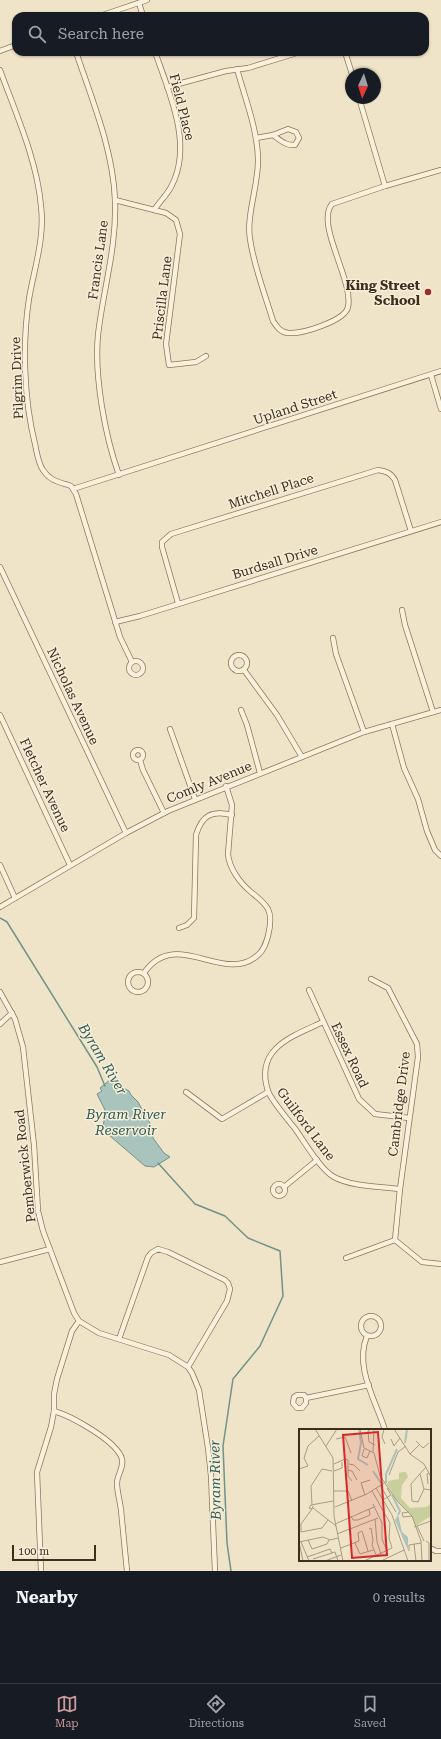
<!DOCTYPE html>
<html lang="en">
<head>
<meta charset="utf-8">
<style>
	body { margin:0; font-family:"Roboto Serif",serif; background:#242831; color:#f1f3f6 }
	.compass { position:absolute; left:345px; top:68px; width:36px; height:36px; border-radius:50%; background:#171b24; box-shadow:0 1px 3px #0004; rotate:184deg }
	.scale { position:absolute; left:12px; bottom:10px; width:84px; box-sizing:border-box; padding-left:4px; border:2px solid #3d2e20; border-top:0; font-size:11px; line-height:14px; white-space:nowrap; color:#3d2e20; -webkit-text-stroke:3px #f7eed8; paint-order:stroke }
	.list { margin:0; padding:0; list-style:none }
	h2 { display:flex; justify-content:space-between; align-items:center; height:52px; margin:0; padding:0 16px; font-size:17px }
	h2 small { font-size:13px; font-weight:400; color:#9ea1a6 }
	.icon { flex:none; width:22px; height:22px; fill:none; stroke:currentColor; stroke-width:2; stroke-linecap:round; stroke-linejoin:round }
	.map { position:relative; flex:none; width:441px; height:1571px; overflow:hidden }
	.search { position:absolute; background:#171b24; box-shadow:0 1px 3px #0004; left:12px; right:12px; top:12px; height:44px; display:flex; align-items:center; gap:10px; box-sizing:border-box; padding:0 14px; border-radius:12px; color:#9ea1a6; font-size:15px }
	.sheet { height:112px; background:#171b24 }
	nav { display:flex; justify-content:space-around; align-items:center; box-sizing:border-box; height:56px; border-top:1px solid #363941; background:#171b24; font-size:11px; color:#9ea1a6 }
	nav a { display:grid; justify-items:center; gap:2px }
	nav .on { color:#cc999b }
	.map>svg:first-child { display:block }
	.water { fill:#a9c4bc; stroke:#6f938a }
	.lines { fill:none; stroke-linecap:round; stroke-linejoin:round }
	.stream { stroke:#6f938a; stroke-width:1.5 }
	.minor-casing { stroke:#8d765c; stroke-width:6 }
	.minor { stroke:#faf1dc; stroke-width:4.5 }
	.poi-dot { fill:#9e2a2b; stroke:#f7eed8; stroke-width:1.5 }
	.labels { text-anchor:middle; dominant-baseline:central; stroke-width:3; stroke-linejoin:round; paint-order:stroke }
	.street-label { font-size:13px; fill:#3d2e20; stroke:#f7eed8 }
	.poi-label { font-size:13px; font-weight:bold; fill:#3d2e20; stroke:#f7eed8; text-anchor:end }
	.water-label { font-size:14px; font-style:italic; fill:#2f5d5a; stroke:#f7eed8 }
	.inset-river { fill:none; stroke:#a9c4bc; stroke-width:2 }
	.inset-road { fill:none; stroke:#a89b85; stroke-width:1 }
	.view { fill:#d62828; fill-opacity:0.15; stroke:#d62828; stroke-width:2 }
	.inset-edge { fill:none; stroke:#3d2e20; stroke-width:2 }
</style>
</head>
<body>
<div class="map">
<svg width="441" height="1571" viewBox="0 0 441 1571">
	<rect width="100%" height="100%" fill="#f0e4c8"/>
	<!-- water -->
	<polygon class="water" points="115,1078 120,1086 129,1091 131,1095 138,1102 152,1127 153,1138 164,1153 170,1157 154,1167 145,1166 103,1130 105,1110 97,1094 102,1091 100,1088 111,1079"/>
	<g class="lines">
		<!-- stream -->
		<g class="stream">
			<polyline points="0,918 7,922 97,1067 105,1086"/>
			<polyline points="158,1163 195,1204 225,1216 248,1238 280,1251 283,1296 260,1346 233,1379 223,1446 227,1543 231,1571"/>
		</g>
		<defs>
			<g id="minor">
				<polyline points="139,3 143,16"/>
				<polyline points="100,16 147,0"/>
				<polyline points="0,51 16,45"/>
				<path d="M76,52C92,100 113,149 115,200C117,247 103,290 98,335C94,376 105,436 119,475"/>
				<polyline points="345,52 352,74"/>
				<path d="M237,69C245,98 257,128 258,158C259,184 246,215 250,239C254,267 265,294 273,321C277,327 281,333 289,333C302,334 345,321 348,307C354,281 315,224 332,204L385,186L441,170"/>
				<path d="M0,70C16,114 37,160 41,206C45,238 34,269 29,299C22,344 24,400 35,444C37,453 38,463 43,470C50,481 59,482 71,486L76,494L120,637L132,662"/>
				<polyline points="167,87 226,71 248,68 300,52"/>
				<polyline points="359,98 385,186"/>
				<path d="M256,138L273,135L288,129L296,132L299,138L295,145C286,146 280,140 273,135"/>
				<polyline points="115,200 166,213 176,220 180,234 166,344 169,365 196,362 206,356"/>
				<path d="M154,210C160,201 168,194 172,185C193,144 169,92 155,52"/>
				<polyline points="431,375 441,409"/>
				<polyline points="73,489 441,371"/>
				<polyline points="0,567 126,833"/>
				<path d="M178,603L162,547V542L171,534L378,470C386,471 391,473 395,480L411,531"/>
				<polyline points="402,610 405,625 433,712"/>
				<polyline points="115,622 140,616 441,522"/>
				<polyline points="333,638 336,654 364,732"/>
				<circle cx="239" cy="663" r="8"/>
				<circle cx="136" cy="668" r="7"/>
				<polyline points="244,670 277,715 302,757"/>
				<polyline points="241,710 247,725 260,773"/>
				<polyline points="0,715 70,865"/>
				<polyline points="392,724 404,768 418,799 427,831 435,850 441,856"/>
				<polyline points="170,729 195,799"/>
				<circle cx="138" cy="755" r="5"/>
				<polyline points="140,760 143,770 164,813"/>
				<polyline points="0,865 15,898"/>
				<polyline points="0,907 126,833 168,811 364,732 441,710"/>
				<path d="M179,928L187,925L194,918L196,835C202,815 212,810 232,815"/>
				<circle cx="138" cy="982" r="10"/>
				<path d="M144,973C176,926 224,986 258,955C264,950 266,943 268,936C270,928 272,917 268,909C264,902 257,897 251,892C240,883 229,868 228,854L232,805L226,786"/>
				<polyline points="371,979 388,988 417,1044 418,1057 400,1189 395,1240 422,1262 441,1264"/>
				<polyline points="309,990 359,1099 375,1114 409,1118"/>
				<polyline points="0,992 15,1019 23,1047 34,1145 38,1211 43,1231 74,1313 79,1321 99,1333 169,1355 188,1367 192,1373 199,1390 208,1448 211,1476 215,1571"/>
				<path d="M323,1022C293,1036 254,1048 268,1091C271,1100 289,1121 296,1130C305,1143 321,1170 334,1177C353,1187 378,1186 400,1189"/>
				<polyline points="0,1024 12,1013"/>
				<polyline points="186,1092 222,1119 268,1092"/>
				<circle cx="279" cy="1190" r="6"/>
				<polyline points="284,1187 317,1160"/>
				<polyline points="346,1258 395,1240"/>
				<polyline points="0,1262 50,1249"/>
				<circle cx="371" cy="1326" r="10"/>
				<path d="M367,1336C354,1367 376,1401 385,1430"/>
				<polyline points="119,1339 148,1257 151,1253 158,1249 168,1252 225,1280 228,1283 230,1289 227,1301 188,1367"/>
				<polyline points="306,1398 306,1403 302,1408 297,1408 293,1403 294,1397 297,1395 304,1395 306,1398 369,1385"/>
				<path d="M54,1411C71,1416 117,1441 122,1459C124,1468 117,1475 117,1483C117,1492 120,1501 121,1510C123,1530 125,1551 127,1571"/>
				<polyline points="430,1548 436,1551 441,1551"/>
				<polyline points="41,1571 37,1472 51,1427 54,1411 54,1394 57,1379 72,1331 79,1321"/>
			</g>
		</defs>
		<!-- minor casing -->
		<use href="#minor" class="minor-casing"/>
		<!-- minor -->
		<use href="#minor" class="minor"/>
	</g>
	<!-- markers -->
	<circle class="poi-dot" cx="428" cy="292" r="4"/>
	<g class="labels">
		<!-- street labels -->
		<g class="street-label">
			<text transform="translate(182 107) rotate(76)">Field Place</text>
			<text transform="translate(98 260) rotate(-82)">Francis Lane</text>
			<text transform="translate(162 298) rotate(-83)">Priscilla Lane</text>
			<text transform="translate(17 378) rotate(-92)">Pilgrim Drive</text>
			<text transform="translate(295 407) rotate(-18)">Upland Street</text>
			<text transform="translate(271 491) rotate(-18)">Mitchell Place</text>
			<text transform="translate(275 562) rotate(-17)">Burdsall Drive</text>
			<text transform="translate(73 696) rotate(65)">Nicholas Avenue</text>
			<text transform="translate(209 782) rotate(-22)">Comly Avenue</text>
			<text transform="translate(45 785) rotate(65)">Fletcher Avenue</text>
			<text transform="translate(350 1055) rotate(65)">Essex Road</text>
			<text transform="translate(399 1104) rotate(-83)">Cambridge Drive</text>
			<text transform="translate(306 1124) rotate(53)">Guilford Lane</text>
			<text transform="translate(25 1166) rotate(-96)">Pemberwick Road</text>
		</g>
		<!-- poi labels -->
		<g class="poi-label">
			<text x="420" y="285">King Street<tspan x="420" dy="15">School</tspan></text>
		</g>
		<!-- water labels -->
		<g class="water-label">
			<text transform="translate(103 1059) rotate(59)">Byram River</text>
			<text x="126" y="1114">Byram River<tspan x="126" dy="16">Reservoir</tspan></text>
			<text transform="translate(215 1480) rotate(-91)">Byram River</text>
		</g>
	</g>
	<!-- overview -->
	<g transform="translate(299 1429)">
		<rect width="132" height="132" fill="#f0e4c8"/>
		<path d="M104,43H107L109,48L103,56L102,69L111,79L127,78L132,75V87L116,97L113,87L98,71L88,55L89,52L100,50V44Z" fill="#c9cf9b"/>
		<path d="M99,86L103,103L109,108V121L96,91Z" fill="#a9c4bc"/>
		<path class="inset-river" d="M60,0L62,14L59,30L69,36M106,14L108,0M74,42L82,54M87,54V45L98,20M93,66L101,82L99,86"/>
		<path class="inset-road" d="M16,0L34,29L35,87L44,132M61,0L65,19L75,24L81,47L99,73L113,87L122,112L123,132M72,0L69,2L70,13L76,16M85,0L83,8L86,15M95,0L111,25L125,35L132,48M37,10L46,8L52,24M92,10L95,17L101,9M117,12L124,19L130,14M27,17L38,0M65,20L63,27L68,29L71,22M74,23L75,0M111,25L120,16M35,35L46,30L49,31V47L53,52M50,35L55,36L61,42M0,40L9,37L5,29L9,17L20,7M49,41L53,42L58,51M35,42L43,39V33M121,45L125,60L132,61M90,46L99,23L107,17M129,55L128,45L130,44M81,56L97,83M77,59L93,86L109,132M125,60L119,73L113,72L112,55L127,38M35,62H49L53,72M66,66L62,54L71,51M84,71L92,66L88,59M74,75L83,94V110L88,122M13,76L12,57L23,40L33,42M14,77L13,80L10,79L12,76L34,72M36,78L68,65L85,54M14,79L37,97M13,80L2,95V103L23,99L29,91M110,83L103,84L104,88L113,87M52,87L54,91H59L71,86L70,80M76,90L78,113L82,125M36,95L75,78M118,97L125,112M115,98L132,92M70,100L72,99L74,111M38,105L79,89M9,111L13,120L28,115L30,111M74,111L73,116L77,126M127,112L130,114V132M0,113L24,108L31,111L39,109M0,113L4,132M2,113L10,132M56,114L61,125L74,121M115,115L117,132M42,119L60,112L59,104L63,102L69,122M110,122V116L122,114M8,128L31,120L33,124M14,130L36,123L39,132M26,132L42,126M65,132L93,119L90,109L91,94L73,62M82,132L105,121"/>
		<path class="view" d="M79,3L88,126L53,129L44,6Z"/>
		<rect width="132" height="132" class="inset-edge"/>
	</g>
</svg>
<svg class="compass" viewBox="-18 -18 36 36"><path d="M0-13l5 13h-10z" fill="#e53935"/><path d="M0 13l5-13h-10z" fill="#9ea1a6"/></svg>
<div class="scale">100 m</div>
<div class="search"><svg class="icon" aria-label="search" viewBox="0 0 24 24"><circle cx="10" cy="10" r="6"/><path d="M15 15l6 6"/></svg>Search here</div>
</div>
<section class="sheet">
<h2>Nearby<small>0 results</small></h2>
<ul class="list">
</ul>
</section>
<nav>
<a class="on"><svg class="icon" aria-label="map" viewBox="0 0 24 24"><path d="M3 6l6-2 6 2 6-2v14l-6 2-6-2-6 2zM9 4v14M15 6v14"/></svg>Map</a>
<a><svg class="icon" aria-label="directions" viewBox="0 0 24 24"><path d="M12 3l9 9-9 9-9-9zM9 14v-3h6M13 9l2 2-2 2"/></svg>Directions</a>
<a><svg class="icon" aria-label="saved" viewBox="0 0 24 24"><path d="M7 4h10v16l-5-4-5 4z"/></svg>Saved</a>
</nav>
</body>
</html>
